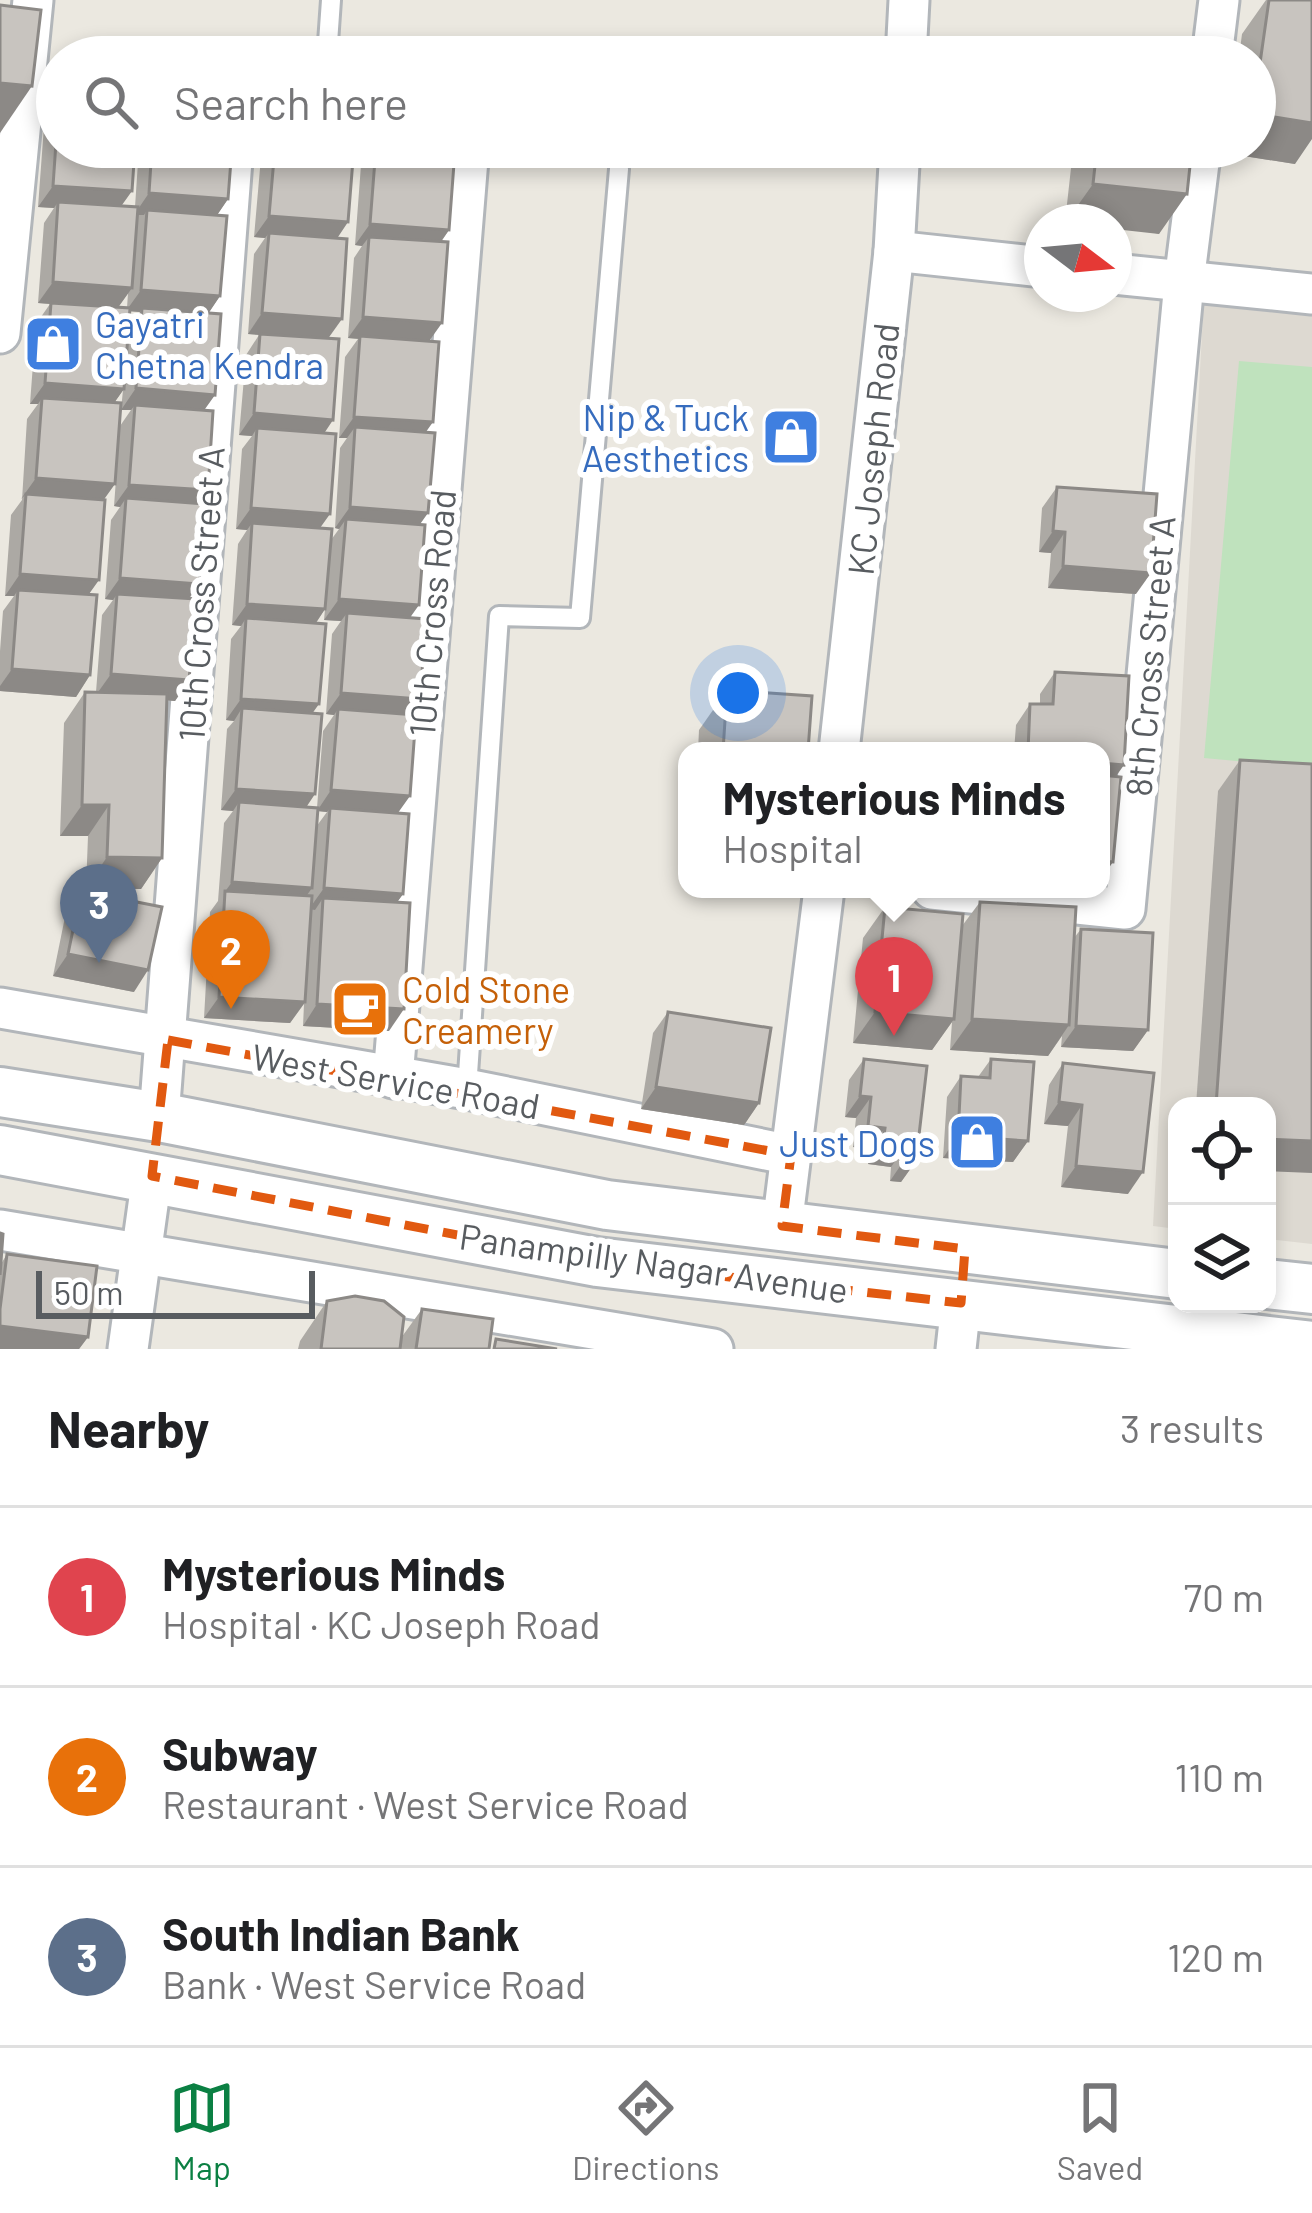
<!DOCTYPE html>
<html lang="en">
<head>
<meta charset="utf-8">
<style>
	body { margin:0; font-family:Barlow,sans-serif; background:#f2f2f2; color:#202124 }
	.controls { position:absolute; right:36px; bottom:36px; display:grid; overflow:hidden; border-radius:24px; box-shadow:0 6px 18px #0003 }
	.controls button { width:108px; height:108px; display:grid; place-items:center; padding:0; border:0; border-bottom:3px solid #e0e0e0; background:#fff; color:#202124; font:60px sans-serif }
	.compass { position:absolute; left:1024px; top:204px; width:108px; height:108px; border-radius:50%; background:#fff; box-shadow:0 6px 18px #0003; rotate:106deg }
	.scale { position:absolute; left:36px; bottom:30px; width:279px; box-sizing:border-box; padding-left:12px; border:6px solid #585c60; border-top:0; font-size:33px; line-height:42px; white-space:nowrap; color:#585c60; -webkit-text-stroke:9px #fff; paint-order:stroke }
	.you { position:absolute; left:738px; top:693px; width:42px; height:42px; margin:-30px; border:9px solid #fff; border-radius:50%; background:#1a73e8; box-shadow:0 0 0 18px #1a73e833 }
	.badge { display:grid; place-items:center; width:78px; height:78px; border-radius:50%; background:#0b8043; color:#fff; font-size:39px; font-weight:700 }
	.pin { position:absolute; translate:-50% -99px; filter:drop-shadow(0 3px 6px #0008) }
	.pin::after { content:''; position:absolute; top:63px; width:42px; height:36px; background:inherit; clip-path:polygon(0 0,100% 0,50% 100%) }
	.popup { position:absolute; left:678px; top:742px; width:432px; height:156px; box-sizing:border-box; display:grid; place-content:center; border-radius:24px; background:#fff; filter:drop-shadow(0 3px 9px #0005); font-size:39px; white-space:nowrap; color:#757577 }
	.popup b { font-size:45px; color:#202124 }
	.popup::after { content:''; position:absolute; left:50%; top:100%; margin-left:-24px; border:24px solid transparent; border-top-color:#fff }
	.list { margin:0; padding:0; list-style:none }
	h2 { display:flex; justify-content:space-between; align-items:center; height:156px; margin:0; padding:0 48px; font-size:51px }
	h2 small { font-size:39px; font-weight:400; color:#757577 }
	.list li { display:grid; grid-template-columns:78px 1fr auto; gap:36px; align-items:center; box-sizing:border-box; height:180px; padding:0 48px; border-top:3px solid #e0e0e0 }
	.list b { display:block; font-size:45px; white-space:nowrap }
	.list p { margin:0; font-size:39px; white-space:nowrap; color:#757577 }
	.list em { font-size:39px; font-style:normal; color:#757577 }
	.icon { flex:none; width:66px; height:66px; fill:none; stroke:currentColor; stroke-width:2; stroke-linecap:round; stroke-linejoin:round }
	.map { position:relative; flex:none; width:1312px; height:1349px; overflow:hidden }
	.search { position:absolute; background:#fff; box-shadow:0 6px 18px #0003; left:36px; right:36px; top:36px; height:132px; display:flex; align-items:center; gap:30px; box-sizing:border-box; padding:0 42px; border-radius:66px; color:#757577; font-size:45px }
	.sheet { height:696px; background:#fff }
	nav { display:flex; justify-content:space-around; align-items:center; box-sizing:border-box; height:168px; border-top:3px solid #e0e0e0; background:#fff; font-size:33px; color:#757577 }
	nav a { display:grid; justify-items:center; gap:6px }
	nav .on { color:#0b8043 }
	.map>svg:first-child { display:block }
	.education { fill:#ddd9d1 }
	.green { fill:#bfe2bd }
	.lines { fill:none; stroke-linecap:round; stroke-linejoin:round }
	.service-casing { stroke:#b2b6ba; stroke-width:24 }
	.minor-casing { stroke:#b2b6ba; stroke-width:45 }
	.tertiary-casing { stroke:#b2b6ba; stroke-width:54 }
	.service { stroke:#fff; stroke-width:18 }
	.minor { stroke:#fff; stroke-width:39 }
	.tertiary { stroke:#fff; stroke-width:48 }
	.wall { fill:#aca9a4; fill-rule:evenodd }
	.shaded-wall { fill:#8c8986 }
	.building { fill:#c8c4bf; stroke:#8c8986; stroke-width:3 }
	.marked { fill:none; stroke:#e15910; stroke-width:9; stroke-dasharray:24 15; stroke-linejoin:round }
	.labels { text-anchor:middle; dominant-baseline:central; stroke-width:12; stroke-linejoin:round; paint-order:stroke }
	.shop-label { font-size:36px; fill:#366cbe; stroke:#fff; text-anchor:end }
	.street-label { font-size:36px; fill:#585c60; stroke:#fff }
	.food-label { font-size:36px; fill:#c56008; stroke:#fff; text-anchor:start }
</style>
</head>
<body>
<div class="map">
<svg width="1312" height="1349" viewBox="0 0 1312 1349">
	<rect width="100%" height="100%" fill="#ebe8e0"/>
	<!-- education -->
	<polygon class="education" points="1204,297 1312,310 1312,1244 1267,1239 1267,1106 1177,1106 1177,1229 1153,1226"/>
	<!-- green -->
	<polygon class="green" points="1239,361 1312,367 1312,768 1204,758"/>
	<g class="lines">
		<defs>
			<g id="service">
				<polyline points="327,57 331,0"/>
				<polyline points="467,1089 499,616 580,618 619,169"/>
			</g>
			<g id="minor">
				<polyline points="906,57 909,0"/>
				<polyline points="1212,57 1219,0"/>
				<polyline points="894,251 1042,267"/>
				<polyline points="1114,274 1312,294"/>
				<polyline points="0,333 33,0"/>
				<polyline points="839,751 894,251 900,147"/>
				<polyline points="932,889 1125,909 1184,282 1201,147"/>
				<polyline points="0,1008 467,1089 791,1155"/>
				<polyline points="393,1078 469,147"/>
				<polyline points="159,1117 233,147"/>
				<polyline points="782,1226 824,889"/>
				<polyline points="0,1230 713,1349"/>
				<polyline points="128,1349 152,1176"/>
				<polyline points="956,1349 961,1303"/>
			</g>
			<g id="tertiary">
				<polyline points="0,1092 159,1117 607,1205 1177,1274"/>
				<polyline points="0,1150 597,1262 1312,1346"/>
				<polyline points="1267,1284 1312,1289"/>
			</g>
		</defs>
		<!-- service casing -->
		<use href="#service" class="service-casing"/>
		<!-- minor casing -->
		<use href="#minor" class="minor-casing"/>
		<!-- tertiary casing -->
		<use href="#tertiary" class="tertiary-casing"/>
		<!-- service -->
		<use href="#service" class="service"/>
		<!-- minor -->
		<use href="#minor" class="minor"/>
		<!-- tertiary -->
		<use href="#tertiary" class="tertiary"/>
	</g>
	<!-- wall -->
	<g class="wall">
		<polygon points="1266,0 1312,0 1295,164 1225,153 1226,147 1255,147 1255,57 1239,57 1242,34"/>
		<path d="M57,107V147L121,206L135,207L139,147H232L228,199L217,215L220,296L208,313L205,410L208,490L199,503V584L189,599V680L175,701L167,700L162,858L141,889L86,888L88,836H60L64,723L85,692H96L102,615L113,600L105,599L111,520L120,507L114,506L120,426L131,410H121L123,390L114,403L104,500L88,595L90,675L76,697L0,691V651L3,611L14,596H5L11,515L22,500L27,419L38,404H30L36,324L50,304L38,303L44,223L54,208L38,207L44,126ZM128,293L127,308L118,307ZM129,311L140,312L128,328Z"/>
		<path d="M267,147H354L337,238L328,338L320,528L331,540L339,529L335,528L340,448L347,438H339L345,357L358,339L348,338L354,258L362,246L355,245L361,165L374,147H418L449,230L441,242L429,341L426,432L420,524L409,618L420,699L409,715L398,813L403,894L397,902L389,1031L303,1026L304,1004L290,1023L204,1018L210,912L218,901L224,823L233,811L221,810L227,729L234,721L226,720L231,639L241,626L232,625L238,544L247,530L236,529L242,449L252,436L239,435L246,355L259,335L248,334L254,254L265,238L254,237L261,157ZM325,609L324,620L341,621L332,634L326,714L334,715L323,731L317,808L307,807L313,714L316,623ZM318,811L327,812L316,827Z"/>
		<polygon points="1086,147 1192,147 1159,234 1114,222 1065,222 1071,168"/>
		<polygon points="1057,487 1136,594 1048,588 1051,553 1039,552 1042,508"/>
		<polygon points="1055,672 1116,776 1101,751 1014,751 1016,725 1030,704 1040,704 1040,694"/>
		<polygon points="727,690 808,751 698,751 699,730"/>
		<polygon points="1240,760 1267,1106 1196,1106 1218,791"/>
		<polygon points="81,891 134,992 53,976 66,912"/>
		<polygon points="980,902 1074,938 1081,929 1148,1030 1133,1051 1061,1047 1062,1036 1048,1056 950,1050 952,1022 932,1050 853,1043 863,938 885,907 962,926"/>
		<polygon points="668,1012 759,1103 744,1125 641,1109 653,1033"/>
		<polygon points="864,1059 916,1161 901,1182 890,1181 891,1167 868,1164 870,1149 853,1147 856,1118 845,1117 849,1080"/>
		<polygon points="991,1059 1028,1141 1013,1162 943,1158 947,1097 961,1076 978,1077"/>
		<polygon points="1063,1063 1128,1194 1061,1187 1068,1126 1044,1124 1049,1085"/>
		<polygon points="0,1233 1,1264 7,1254 88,1337 79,1349 0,1349"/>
		<polygon points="327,1301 401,1338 422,1309 489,1349 298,1349 300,1341"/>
	</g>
	<!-- shaded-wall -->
	<g class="shaded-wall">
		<polygon points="0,83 32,86 0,133"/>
		<polygon points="1255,114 1312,123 1312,139 1295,164 1225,153 1229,147 1255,147"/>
		<polygon points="1093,184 1187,194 1159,234 1114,229 1114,222 1066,222"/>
		<polygon points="53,186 132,191 117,212 58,202 54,208 38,207"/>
		<polygon points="149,193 228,199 213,221 147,210 144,215 134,215"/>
		<polygon points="269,216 348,222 334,243 269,233 265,238 254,237"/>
		<polygon points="370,224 449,230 434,251 369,237 362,246 355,245"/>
		<polygon points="53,282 132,288 117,309 38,303"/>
		<polygon points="141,290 220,296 206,317 142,308 140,312 126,311"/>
		<polygon points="262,313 342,319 327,340 248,334"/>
		<polygon points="363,317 442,323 427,344 348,338"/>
		<polygon points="45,383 124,389 109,410 42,398 38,404 30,404"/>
		<polygon points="136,388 215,395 200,416 135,405 131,410 121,410"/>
		<polygon points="254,413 333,420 319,441 257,428 252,436 239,435"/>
		<polygon points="354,417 433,422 418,443 355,427 347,438 339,438"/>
		<polygon points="36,478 115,484 100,505 26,494 21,499"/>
		<polygon points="129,485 208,490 193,512 126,498 120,507 114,506"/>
		<polygon points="350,507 428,513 413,534 346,519 339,529 335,528"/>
		<polygon points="251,508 330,514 315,535 252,523 247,530 236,529"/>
		<polygon points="1053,531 1065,532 1051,553 1039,552"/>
		<polygon points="1063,566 1151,573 1136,594 1048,588"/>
		<polygon points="20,574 99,580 84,601 18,590 14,596 5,596"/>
		<polygon points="120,578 199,584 184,605 117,594 113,600 105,599"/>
		<polygon points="339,599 419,605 404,626 347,613 341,621 324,620"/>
		<polygon points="247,604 325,609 311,630 246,618 241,626 232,625"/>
		<polygon points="12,669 90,675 76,697 0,691 0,686"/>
		<polygon points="111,674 189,680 175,701 96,695"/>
		<polygon points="341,693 420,699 405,720 338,709 334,715 326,714"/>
		<polygon points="241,699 319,704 304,725 242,708 234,721 226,720"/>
		<polygon points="1101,763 1124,765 1109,786 1101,786"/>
		<polygon points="236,789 315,794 301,815 239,802 233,811 221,810"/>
		<polygon points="331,790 410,796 395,817 330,808 327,812 317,811"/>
		<polygon points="82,805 109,805 88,836 60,836"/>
		<polygon points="107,857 162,858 141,889 86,888"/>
		<polygon points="1101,861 1113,862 1101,879"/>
		<polygon points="232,882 312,888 297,909 224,893"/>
		<polygon points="324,888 403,894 388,915 323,898 315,910 309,909"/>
		<polygon points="68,954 148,970 134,992 53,976"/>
		<polygon points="219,997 305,1002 290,1023 204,1018"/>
		<polygon points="317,1004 404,1009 389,1031 303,1026"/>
		<polygon points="875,1012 954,1019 932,1050 853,1043"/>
		<polygon points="972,1019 1069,1025 1048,1056 950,1050"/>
		<polygon points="1076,1026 1148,1030 1133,1051 1061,1047"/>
		<polygon points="656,1087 759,1103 744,1125 641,1109"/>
		<polygon points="860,1096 871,1097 856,1118 845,1117"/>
		<polygon points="1059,1102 1082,1105 1068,1126 1044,1124"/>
		<polygon points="868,1126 885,1128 870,1149 853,1147"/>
		<polygon points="958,1136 1028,1141 1013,1162 943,1158"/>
		<polygon points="1267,1139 1312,1141 1312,1173 1267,1171"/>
		<polygon points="883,1143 906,1146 891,1167 868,1164"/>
		<polygon points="905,1159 916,1161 901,1182 890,1181"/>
		<polygon points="1076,1166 1143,1172 1128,1194 1061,1187"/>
		<polygon points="0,1326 88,1337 79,1349 0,1349"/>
	</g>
	<!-- building -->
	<g class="building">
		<polygon points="1269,0 1312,0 1312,123 1255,114 1255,98"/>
		<polygon points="0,5 41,10 32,86 0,83"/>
		<polygon points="57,128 57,147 135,147 132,191 53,186"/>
		<polygon points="152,147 232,147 228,199 149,193"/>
		<polygon points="275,147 354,147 348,222 269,216"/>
		<polygon points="376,147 418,147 455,150 449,230 370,224"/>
		<polygon points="1097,147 1192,147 1187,194 1093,184"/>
		<polygon points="58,202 138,207 132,288 53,282"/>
		<polygon points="147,210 227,216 220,296 141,290"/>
		<polygon points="269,233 347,239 342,319 262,313"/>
		<polygon points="369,237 448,242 442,323 363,317"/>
		<polygon points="51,303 130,308 124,389 45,383"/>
		<polygon points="142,308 221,314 215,395 136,388"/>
		<polygon points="260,334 339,339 333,420 254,413"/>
		<polygon points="360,336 439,342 433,422 354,417"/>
		<polygon points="42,398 121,403 115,484 36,478"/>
		<polygon points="135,405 213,411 208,490 129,485"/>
		<polygon points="355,427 435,433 428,513 350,507"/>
		<polygon points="257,428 336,434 330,514 251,508"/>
		<polygon points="1057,487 1157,494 1151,573 1063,566 1065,532 1053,531"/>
		<polygon points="26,494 105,500 99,580 20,574"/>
		<polygon points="126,498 205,504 199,584 120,578"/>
		<polygon points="346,519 425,525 419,605 339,599"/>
		<polygon points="252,523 332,529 325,609 247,604"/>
		<polygon points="18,590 97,595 90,675 12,669"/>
		<polygon points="117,594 196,599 189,680 111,674"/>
		<polygon points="347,613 426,619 420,699 341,693"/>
		<polygon points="246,618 326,624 319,704 241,699"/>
		<polygon points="1055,672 1129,676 1124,765 1101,763 1101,751 1028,751 1030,704 1053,704"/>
		<polygon points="727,690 812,696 808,751 723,751"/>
		<polygon points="85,692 167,694 162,858 107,857 109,805 82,805"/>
		<polygon points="242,708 322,714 315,794 236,789"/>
		<polygon points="338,709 416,715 410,796 331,790"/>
		<polygon points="1240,760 1312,764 1312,1141 1267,1139 1267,1106 1216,1106"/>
		<polygon points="1101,775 1121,777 1113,862 1101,861"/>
		<polygon points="239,802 318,808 312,888 232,882"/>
		<polygon points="330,808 409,814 403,894 324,888"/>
		<polygon points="81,891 162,907 148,970 68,954"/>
		<polygon points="225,891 312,896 305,1002 219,997"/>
		<polygon points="323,898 410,903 404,1009 317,1004"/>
		<polygon points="980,902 1076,907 1069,1025 972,1019"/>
		<polygon points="885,907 963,914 954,1019 875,1012"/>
		<polygon points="1081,929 1153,933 1148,1030 1076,1026"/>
		<polygon points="668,1012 771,1028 759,1103 656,1087"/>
		<polygon points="864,1059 927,1066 916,1161 905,1159 906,1146 883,1143 885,1128 868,1126 871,1097 860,1096"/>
		<polygon points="991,1059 1034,1062 1028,1141 958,1136 961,1076 990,1078"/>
		<polygon points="1063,1063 1154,1073 1143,1172 1076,1166 1082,1105 1059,1102"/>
		<polygon points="0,1233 3,1234 0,1275"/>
		<polygon points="7,1254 97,1266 88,1337 0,1326 0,1309"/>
		<polygon points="355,1296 384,1301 404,1317 400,1349 321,1349 327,1301"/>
		<polygon points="422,1309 493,1319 489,1349 416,1349"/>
		<polygon points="496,1339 557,1349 494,1349"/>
	</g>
	<!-- marked area -->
	<path class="marked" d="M168,1040L791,1155L782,1226L965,1249L961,1303L597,1262L152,1176Z"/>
	<!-- icons -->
	<defs>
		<symbol id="shop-square" viewBox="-11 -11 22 22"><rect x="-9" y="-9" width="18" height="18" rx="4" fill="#3f7fe0" stroke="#fff"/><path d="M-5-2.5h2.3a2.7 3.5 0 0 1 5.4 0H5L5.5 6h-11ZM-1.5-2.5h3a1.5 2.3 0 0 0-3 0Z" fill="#fff"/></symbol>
		<symbol id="cafe-square" viewBox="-11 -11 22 22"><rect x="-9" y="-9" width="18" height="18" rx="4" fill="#e8710a" stroke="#fff"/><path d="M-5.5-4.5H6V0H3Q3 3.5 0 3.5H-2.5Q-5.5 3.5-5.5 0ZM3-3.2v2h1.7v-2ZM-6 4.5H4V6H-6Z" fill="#fff"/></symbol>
	</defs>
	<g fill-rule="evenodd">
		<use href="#shop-square" x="20" y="311" width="66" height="66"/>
		<use href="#shop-square" x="758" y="404" width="66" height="66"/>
		<use href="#cafe-square" x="327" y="976" width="66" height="66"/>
		<use href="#shop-square" x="944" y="1109" width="66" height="66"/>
	</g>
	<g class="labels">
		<!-- shop labels -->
		<g class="shop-label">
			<text x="95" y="323" text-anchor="start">Gayatri<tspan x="95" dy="41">Chetna Kendra</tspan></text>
			<text x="749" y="416">Nip &amp; Tuck<tspan x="749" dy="41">Aesthetics</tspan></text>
			<text x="935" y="1142">Just Dogs</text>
		</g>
		<!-- street labels -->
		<g class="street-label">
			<text transform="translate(872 449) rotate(-84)">KC Joseph Road</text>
			<text transform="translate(200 594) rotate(-86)">10th Cross Street A</text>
			<text transform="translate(431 613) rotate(-85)">10th Cross Road</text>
			<text transform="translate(1149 656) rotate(-85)">8th Cross Street A</text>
			<text transform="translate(396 1080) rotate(10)">West Service Road</text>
			<text transform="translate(654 1262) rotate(8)">Panampilly Nagar Avenue</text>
		</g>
		<!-- food labels -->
		<g class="food-label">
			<text x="402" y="988">Cold Stone<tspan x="402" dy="41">Creamery</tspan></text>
		</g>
	</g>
</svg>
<div class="controls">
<button><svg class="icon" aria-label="locate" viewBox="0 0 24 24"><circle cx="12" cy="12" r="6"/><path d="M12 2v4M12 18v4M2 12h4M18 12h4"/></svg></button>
<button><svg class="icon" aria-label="layers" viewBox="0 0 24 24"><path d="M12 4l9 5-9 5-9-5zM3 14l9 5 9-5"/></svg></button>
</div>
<svg class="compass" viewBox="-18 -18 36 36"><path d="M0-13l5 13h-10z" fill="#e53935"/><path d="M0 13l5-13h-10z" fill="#757577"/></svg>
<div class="scale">50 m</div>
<div class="you"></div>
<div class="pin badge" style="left:894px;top:1036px;background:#e0444e">1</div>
<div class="popup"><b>Mysterious Minds</b>Hospital</div>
<div class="pin badge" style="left:231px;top:1009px;background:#e8710a">2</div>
<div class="pin badge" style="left:99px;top:963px;background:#5c6f8a">3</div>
<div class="search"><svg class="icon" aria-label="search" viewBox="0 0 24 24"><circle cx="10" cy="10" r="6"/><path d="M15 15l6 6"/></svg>Search here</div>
</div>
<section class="sheet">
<h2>Nearby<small>3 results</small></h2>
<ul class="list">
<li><span class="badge" style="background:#e0444e">1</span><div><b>Mysterious Minds</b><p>Hospital · KC Joseph Road</p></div><em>70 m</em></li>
<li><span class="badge" style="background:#e8710a">2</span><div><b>Subway</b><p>Restaurant · West Service Road</p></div><em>110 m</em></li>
<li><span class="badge" style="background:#5c6f8a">3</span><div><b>South Indian Bank</b><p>Bank · West Service Road</p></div><em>120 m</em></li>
</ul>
</section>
<nav>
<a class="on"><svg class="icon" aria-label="map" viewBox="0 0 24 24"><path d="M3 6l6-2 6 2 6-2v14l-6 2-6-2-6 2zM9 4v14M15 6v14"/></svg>Map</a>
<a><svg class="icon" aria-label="directions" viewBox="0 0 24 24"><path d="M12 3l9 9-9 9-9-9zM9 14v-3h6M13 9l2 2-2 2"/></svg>Directions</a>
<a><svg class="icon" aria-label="saved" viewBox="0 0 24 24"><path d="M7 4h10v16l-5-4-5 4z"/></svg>Saved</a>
</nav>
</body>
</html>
